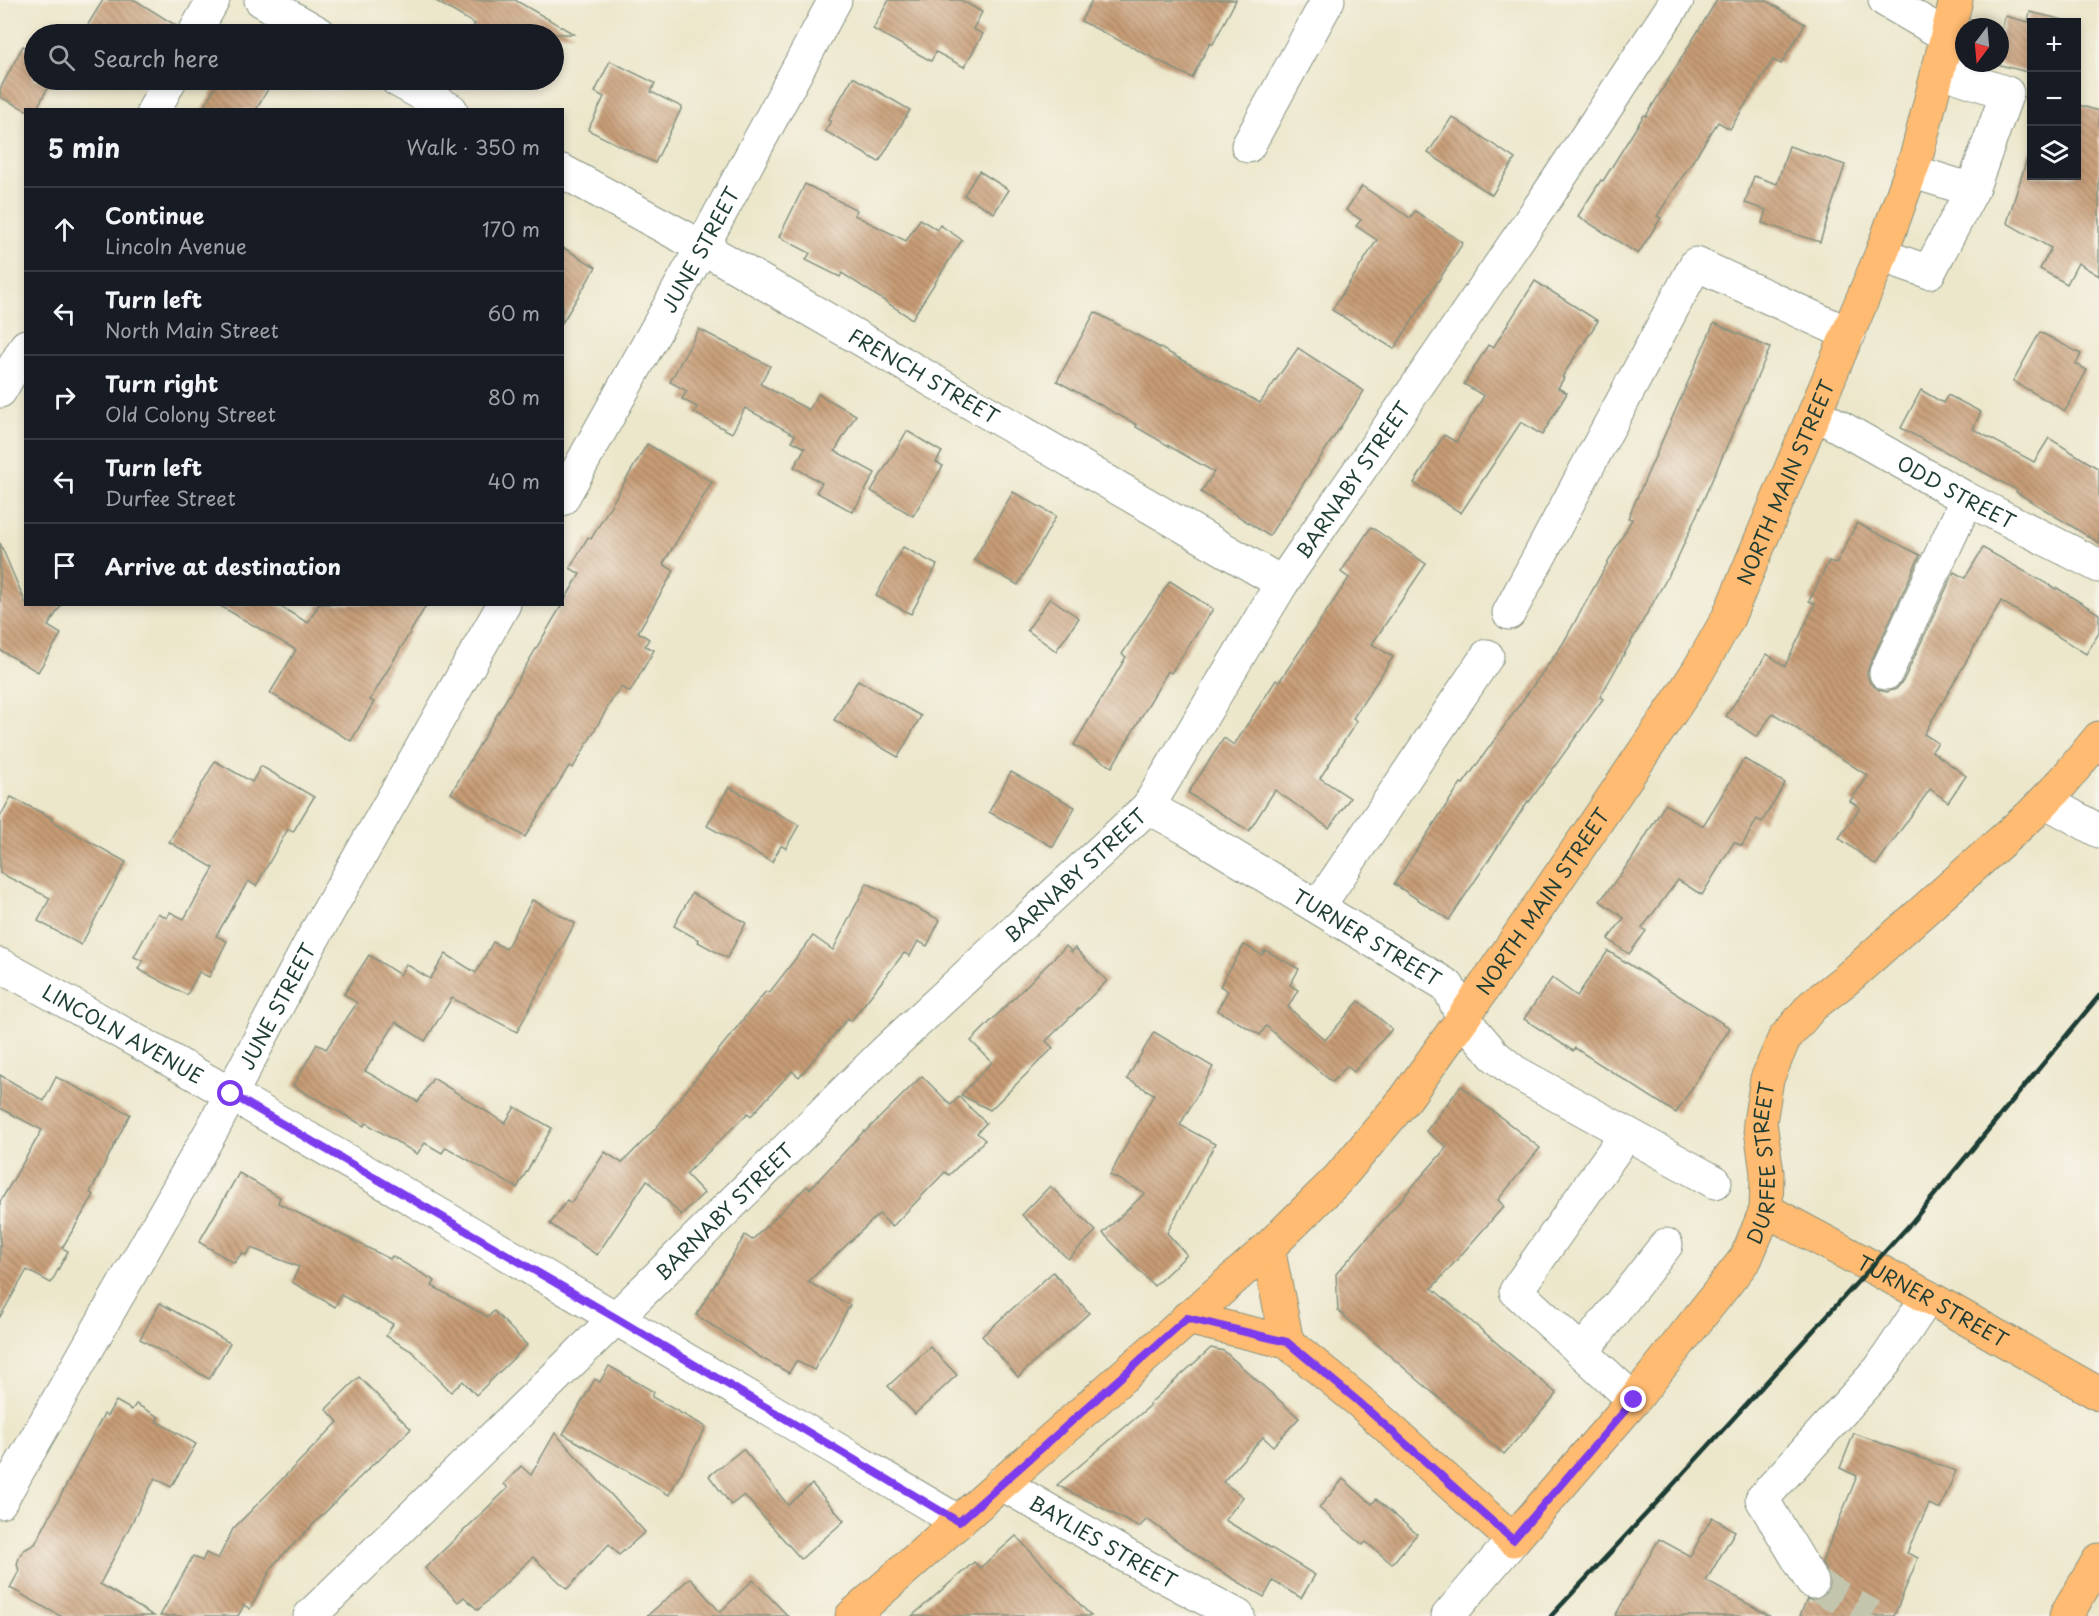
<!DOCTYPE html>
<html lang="en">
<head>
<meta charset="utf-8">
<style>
	body { margin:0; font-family:"Playpen Sans",sans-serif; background:#20242c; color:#f1f3f6 }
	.controls { position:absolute; right:18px; top:18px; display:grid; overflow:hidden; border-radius:0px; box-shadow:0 3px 9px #0003 }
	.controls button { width:54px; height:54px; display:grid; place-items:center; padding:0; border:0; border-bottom:2px solid #363941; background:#171b24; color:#f1f3f6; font:30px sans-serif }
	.compass { position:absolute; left:1955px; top:18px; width:54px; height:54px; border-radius:50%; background:#171b24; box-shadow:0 3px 9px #0003; rotate:196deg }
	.stop { position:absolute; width:18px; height:18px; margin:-14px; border:4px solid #7c3aed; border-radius:50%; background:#fff }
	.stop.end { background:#7c3aed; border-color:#fff; box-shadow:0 2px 6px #0008 }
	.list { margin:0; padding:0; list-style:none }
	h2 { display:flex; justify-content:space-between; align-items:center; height:78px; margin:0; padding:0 24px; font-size:26px }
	h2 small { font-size:20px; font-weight:400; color:#9ea1a6 }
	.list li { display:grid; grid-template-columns:39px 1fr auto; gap:18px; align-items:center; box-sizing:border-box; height:84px; padding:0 24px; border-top:2px solid #363941 }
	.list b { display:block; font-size:22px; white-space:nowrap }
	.list p { margin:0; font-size:20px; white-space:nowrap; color:#9ea1a6 }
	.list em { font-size:20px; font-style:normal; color:#9ea1a6 }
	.icon { flex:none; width:33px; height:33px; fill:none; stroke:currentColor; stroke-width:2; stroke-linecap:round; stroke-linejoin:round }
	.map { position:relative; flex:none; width:2099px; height:1616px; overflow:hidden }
	.search { position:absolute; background:#171b24; box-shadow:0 3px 9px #0003; left:24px; top:24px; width:540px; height:66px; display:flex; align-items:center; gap:15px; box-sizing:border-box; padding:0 21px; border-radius:33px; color:#9ea1a6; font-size:22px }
	.panel { position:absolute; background:#171b24; box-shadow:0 3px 9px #0003; left:24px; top:108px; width:540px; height:498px; border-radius:0px }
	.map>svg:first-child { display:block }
	.building { fill:url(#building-back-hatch) }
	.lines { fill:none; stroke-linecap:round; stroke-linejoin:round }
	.minor-tunnel { stroke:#c3c5ad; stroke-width:33; stroke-dasharray:33 16; stroke-linecap:butt }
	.minor-casing { stroke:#869280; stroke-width:35 }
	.major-casing { stroke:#869280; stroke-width:35 }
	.highway-casing { stroke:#869280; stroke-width:35 }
	.minor { stroke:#fff; stroke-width:33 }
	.major { stroke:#ffbb71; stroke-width:33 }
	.highway { stroke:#ffbb71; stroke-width:33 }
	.rail { stroke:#1f3d34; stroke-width:4.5 }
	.route { stroke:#7c3aed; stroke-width:8 }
	.labels { text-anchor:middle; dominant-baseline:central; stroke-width:5; stroke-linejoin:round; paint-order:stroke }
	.street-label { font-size:20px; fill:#1f3d34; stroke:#f7f3e8 }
</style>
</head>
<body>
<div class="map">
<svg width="2099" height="1616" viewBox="0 0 2099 1616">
	<defs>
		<pattern id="building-back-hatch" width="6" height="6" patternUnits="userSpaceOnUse" patternTransform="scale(1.5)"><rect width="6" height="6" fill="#c79c76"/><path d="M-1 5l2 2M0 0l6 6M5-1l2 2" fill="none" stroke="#a18062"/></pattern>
	</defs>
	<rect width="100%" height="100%" fill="#f7f3e8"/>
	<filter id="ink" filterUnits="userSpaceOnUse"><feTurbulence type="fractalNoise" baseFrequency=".0167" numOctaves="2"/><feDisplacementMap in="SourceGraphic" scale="12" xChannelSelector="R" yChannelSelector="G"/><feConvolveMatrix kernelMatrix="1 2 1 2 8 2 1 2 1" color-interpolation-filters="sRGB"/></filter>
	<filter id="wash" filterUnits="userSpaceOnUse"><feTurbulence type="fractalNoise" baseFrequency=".008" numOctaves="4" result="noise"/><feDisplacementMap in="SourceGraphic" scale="24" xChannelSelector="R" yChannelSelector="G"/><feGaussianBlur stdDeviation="1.35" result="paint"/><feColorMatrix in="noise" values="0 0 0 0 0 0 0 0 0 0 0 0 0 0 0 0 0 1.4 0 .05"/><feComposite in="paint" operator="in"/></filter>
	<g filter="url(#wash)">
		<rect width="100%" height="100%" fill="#ece7cb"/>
		<g id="blocks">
			<!-- building -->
			<g class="building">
				<polygon points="103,0 135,0 177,26 175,34 82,34"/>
				<polygon points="434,0 515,0 574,34 469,34 475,24"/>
				<polygon points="889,0 961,0 982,12 973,29 983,34 964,67 936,52 931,61 873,29"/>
				<polygon points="1092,0 1236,0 1213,44 1210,43 1192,78 1081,21"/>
				<polygon points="1717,0 1765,0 1805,24 1781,64 1773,60 1730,129 1718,122 1657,216 1661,218 1638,254 1578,216 1601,180 1603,181 1644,115 1646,116"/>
				<polygon points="2030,12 2072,22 2031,22 2031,73 2000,65 2000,38 2005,16 2028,22"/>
				<polygon points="23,46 34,52 34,80 52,80 36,110 26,110 0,97 0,89"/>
				<polygon points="610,61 655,83 651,92 682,107 655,163 588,130 604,97 595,92"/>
				<polygon points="853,77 910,110 879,162 825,131 831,121 828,120"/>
				<polygon points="219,80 273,80 256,110 202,110"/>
				<polygon points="2076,104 2099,111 2099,276 2078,263 2067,284 2040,269 2051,248 2007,223 2031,146 2031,176 2076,176"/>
				<polygon points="1452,117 1515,159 1492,195 1428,153"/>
				<polygon points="1789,146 1845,165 1820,242 1762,223 1766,210 1745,203 1754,176 1777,184"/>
				<polygon points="979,171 1009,190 994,213 964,195"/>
				<polygon points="805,184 857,210 854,215 906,241 920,219 937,230 940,225 962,240 912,319 842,273 840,277 806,260 810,253 779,237"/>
				<polygon points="1362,186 1410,218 1415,211 1463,243 1394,349 1332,310 1377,240 1356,226 1361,220 1346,210"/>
				<polygon points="562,247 596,267 562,323"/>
				<polygon points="1535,281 1598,321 1562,377 1564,378 1558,388 1567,393 1542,435 1521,422 1461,513 1414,483 1444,435 1456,442 1484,396 1464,384 1488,345 1493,348"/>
				<polygon points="1095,312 1260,403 1298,348 1364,391 1269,536 1201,492 1214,472 1136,427 1137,425 1057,381"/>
				<polygon points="1714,323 1770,348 1676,562 1600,697 1603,699 1529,802 1528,801 1449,920 1394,884 1461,783 1463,784 1562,645 1632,519 1628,518"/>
				<polygon points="699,329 770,366 760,384 809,410 818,394 856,415 835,451 875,473 853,512 816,492 822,483 794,467 805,448 792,441 795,435 745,408 732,433 694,413 697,407 682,399 687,391 670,382"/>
				<polygon points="2040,332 2081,354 2076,364 2087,370 2065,411 2013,381"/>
				<polygon points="1921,390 1943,403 1948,395 1981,412 1973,429 2034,462 2049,438 2099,469 2099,543 2016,492 2017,490 1901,428"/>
				<polygon points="907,431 942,452 936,462 943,466 913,516 871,491"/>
				<polygon points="647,444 712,482 663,564 674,571 638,632 649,639 645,646 654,650 630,692 621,687 617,694 616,693 573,768 569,766 525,837 451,793 580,574 570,568 588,537 591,539"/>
				<polygon points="1013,492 1056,516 1018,585 974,560"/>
				<polygon points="1857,523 1920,555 1869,666 1867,674 1870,683 1879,690 1887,692 1896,689 1903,681 1954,572 1965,578 1983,548 2056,589 2057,588 2099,614 2099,633 2086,654 2001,601 1924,734 1938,743 1932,751 1966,776 1948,802 1930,789 1876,865 1839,838 1860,808 1850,801 1868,776 1773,713 1757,737 1726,716 1767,654 1785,666 1815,604 1809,601 1829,561 1836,564"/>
				<polygon points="1371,527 1426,564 1372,644 1393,657 1353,718 1357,721 1320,778 1350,798 1329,828 1275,790 1249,831 1188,793 1224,738 1234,745 1276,680 1279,682 1349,578 1341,572"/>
				<polygon points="0,543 26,604 62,604 48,626 61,634 38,672 0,650"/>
				<polygon points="903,547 937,565 911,614 876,596"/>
				<polygon points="1170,581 1213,609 1171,673 1168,671 1112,767 1074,745 1126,657 1122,654"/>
				<polygon points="1050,598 1079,618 1056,651 1027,630"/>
				<polygon points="217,604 276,604 308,623 319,604 427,604 370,700 374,702 351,741 270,693 296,650"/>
				<polygon points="858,680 921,716 898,757 834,720"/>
				<polygon points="1744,759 1785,783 1762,822 1757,819 1742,846 1734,842 1702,895 1678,880 1642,928 1646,931 1629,954 1608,939 1624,918 1600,901 1632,859 1665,804 1703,826"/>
				<polygon points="215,761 252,782 261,766 314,797 293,832 288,829 256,886 248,881 216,936 227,941 209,977 199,972 187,995 138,969 143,961 134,957 158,913 167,918 170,912 184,919 214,868 169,842"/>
				<polygon points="1011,772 1075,807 1053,847 989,812"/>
				<polygon points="729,787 799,825 786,848 781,846 772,862 707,826"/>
				<polygon points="11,797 52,818 51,820 126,862 81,945 38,921 50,898 0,873 0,817"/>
				<polygon points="867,883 940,920 927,946 918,941 910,956 904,953 851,1021 848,1018 799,1077 792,1071 751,1116 748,1113 686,1174 704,1193 681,1215 647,1180 597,1255 550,1224 567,1200 571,1203 605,1152 622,1163 656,1128 766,991 769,993 813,936 833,950"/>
				<polygon points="692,893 746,923 727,958 698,942 699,940 674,926"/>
				<polygon points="532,900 575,923 517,1032 452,998 425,1041 396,1022 365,1071 418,1102 433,1078 505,1123 515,1107 552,1128 517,1188 446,1147 442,1153 425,1143 417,1154 366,1123 364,1126 293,1086 317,1044 326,1049 357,1003 344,994 369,955 400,975 406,964 430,979 446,954 476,973 493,942 506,949"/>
				<polygon points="1244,945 1262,955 1265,950 1299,969 1290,985 1298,990 1288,1007 1325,1040 1359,1001 1392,1029 1354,1072 1347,1066 1332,1082 1266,1026 1260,1035 1217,1010 1228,991 1220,986"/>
				<polygon points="1066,946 1072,952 1075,948 1107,981 1046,1041 1053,1048 990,1110 961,1095 992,1062 971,1041"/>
				<polygon points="1608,951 1730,1028 1676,1113 1575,1048 1573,1051 1524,1019 1552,978 1577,996"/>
				<polygon points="1154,1032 1213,1067 1180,1125 1215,1144 1167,1233 1187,1255 1154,1286 1103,1233 1145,1193 1110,1175 1154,1094 1127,1079"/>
				<polygon points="0,1075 44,1101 56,1077 130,1114 90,1193 94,1195 62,1248 68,1251 51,1283 27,1270 0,1317 0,1202 42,1130 0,1108"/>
				<polygon points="922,1076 951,1105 959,1097 986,1123 977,1133 985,1140 949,1175 945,1172 892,1227 879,1214 808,1282 850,1305 814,1370 796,1361 789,1373 760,1357 696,1315 745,1235 752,1240 807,1186 810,1189 864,1131 865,1132"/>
				<polygon points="1461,1086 1540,1148 1498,1200 1504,1206 1432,1288 1557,1394 1504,1454 1338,1311 1336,1274 1447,1147 1426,1131"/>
				<polygon points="239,1173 280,1197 278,1203 390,1259 392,1256 435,1281 432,1286 488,1317 494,1311 527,1345 476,1395 463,1381 451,1392 413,1352 386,1336 393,1324 341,1295 335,1307 292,1282 299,1267 251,1248 246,1255 242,1253 234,1263 199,1242"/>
				<polygon points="1050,1186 1096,1231 1068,1259 1022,1215"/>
				<polygon points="1053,1272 1089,1313 1018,1377 982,1336"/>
				<polygon points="160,1303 230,1343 209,1379 140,1339"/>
				<polygon points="930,1347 957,1375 915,1414 888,1386"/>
				<polygon points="1211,1348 1224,1351 1299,1418 1273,1446 1263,1437 1223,1482 1243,1497 1225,1520 1315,1575 1301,1598 1273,1581 1264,1597 1210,1565 1147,1519 1139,1527 1057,1485 1151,1405 1149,1404"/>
				<polygon points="609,1366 654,1392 652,1397 706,1427 669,1495 563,1434 595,1379 600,1382"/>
				<polygon points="359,1377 411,1429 377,1462 376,1461 274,1564 250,1609 244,1605 238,1616 160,1616 193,1556 202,1561 206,1553 218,1559 233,1529 338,1422 326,1409"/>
				<polygon points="116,1401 132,1410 136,1404 159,1417 156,1421 196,1444 171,1487 155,1478 100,1584 154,1616 60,1616 10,1588 19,1571 17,1564 20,1555 24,1550 35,1544 104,1414 107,1416"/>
				<polygon points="555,1433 645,1532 619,1555 609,1544 567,1589 533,1557 478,1610 464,1597 458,1602 425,1568 508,1488 504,1484 521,1466 531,1475"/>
				<polygon points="1854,1433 1956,1471 1940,1509 1929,1504 1907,1553 1918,1558 1894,1616 1800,1616 1807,1599 1813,1601 1821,1598 1829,1591 1831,1581 1822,1562 1857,1476 1840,1468"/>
				<polygon points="743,1449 788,1505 812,1484 844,1521 801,1559 744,1495 731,1505 709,1476"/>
				<polygon points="1343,1479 1372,1504 1376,1499 1417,1534 1392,1564 1366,1542 1363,1545 1319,1508"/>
				<polygon points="1712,1517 1735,1531 1706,1581 1770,1616 1615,1616 1659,1539 1690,1556"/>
				<polygon points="1016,1536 1091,1616 912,1616 974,1562 980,1568"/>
				<polygon points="690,1578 720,1612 753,1580 788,1616 647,1616"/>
			</g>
		</g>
	</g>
	<g filter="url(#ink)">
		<use href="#blocks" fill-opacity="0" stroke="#869280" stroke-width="1.5"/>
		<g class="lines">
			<!-- minor-tunnel -->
			<polyline class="minor-tunnel" points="1812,1582 1872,1616"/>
			<defs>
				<g id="minor">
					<polyline points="261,0 320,34"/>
					<polyline points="1885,0 1947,36"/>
					<polyline points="194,34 213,0"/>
					<polyline points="397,80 451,110"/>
					<polyline points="154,110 170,80"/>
					<polyline points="1248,146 1328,0"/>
					<path id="s1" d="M562,171L702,247L1282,583"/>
					<polyline points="1911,171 1972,190"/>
					<polyline points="1881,255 1929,272 1972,190 2007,93 1938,70"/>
					<polyline points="0,391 26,346"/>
					<path id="s2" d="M1815,413L1967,499L2099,566"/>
					<path id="s3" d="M562,499L695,260L835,0"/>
					<polyline points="1509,613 1696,264 1849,334"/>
					<polyline points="1886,673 1967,499"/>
					<polyline points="2045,801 2099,831"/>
					<path id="s4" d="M1148,807L1188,829L1448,986L1463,1018L1494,1055L1515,1072L1715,1182"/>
					<polyline points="1318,907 1487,656"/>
					<path id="s5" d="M0,965C324,1143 641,1333 959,1522"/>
					<polyline points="1626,1134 1516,1291 1634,1400"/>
					<polyline points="1582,1352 1666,1245"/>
					<path id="s6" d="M1001,1483L1130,1558L1238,1616"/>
					<path id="s7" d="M0,1502L213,1128L312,940L504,604"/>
					<polyline points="1812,1582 1762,1499 1880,1369 1928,1297"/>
					<path id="s8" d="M310,1616L616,1318L886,1051L1148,807L1282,583L1548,195L1677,0"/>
					<polyline points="1448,1616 1513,1540"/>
				</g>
				<g id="major">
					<path id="s9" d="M1766,1210L1928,1297L2099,1394"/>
					<polyline points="1268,1248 1287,1342"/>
					<path id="s10" d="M1187,1318L1287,1342L1360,1402L1513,1540L1634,1400L1746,1258L1766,1210L1767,1173L1760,1122L1767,1079L1784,1039L1812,1006L1848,978L2032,814L2063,782L2099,738"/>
					<path id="s11" d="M852,1616L1268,1248L1338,1179L1406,1098L1463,1018L1675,706L1698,671L1728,618L1881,255L1917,154L1956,0"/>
				</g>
				<polyline id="highway" points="2066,1616 2099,1560"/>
			</defs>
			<!-- minor casing -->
			<use href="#minor" class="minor-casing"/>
			<!-- major casing -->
			<use href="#major" class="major-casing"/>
			<!-- highway casing -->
			<use href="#highway" class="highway-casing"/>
			<!-- minor -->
			<use href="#minor" class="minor"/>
			<!-- major -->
			<use href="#major" class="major"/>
			<!-- highway -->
			<use href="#highway" class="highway"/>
			<!-- rail -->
			<polyline class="rail" points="1551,1616 1661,1498 1912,1222 2099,996"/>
		</g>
	</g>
	<g class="lines" filter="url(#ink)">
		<!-- route -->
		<polyline class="route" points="231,1094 616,1318 959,1522 1187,1318 1287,1342 1359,1402 1513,1540 1634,1400"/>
	</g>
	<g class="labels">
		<!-- street labels -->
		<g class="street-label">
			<text stroke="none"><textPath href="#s3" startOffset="285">JUNE STREET</textPath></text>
			<text stroke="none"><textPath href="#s1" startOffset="416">FRENCH STREET</textPath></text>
			<text stroke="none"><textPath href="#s8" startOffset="1551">BARNABY STREET</textPath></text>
			<text stroke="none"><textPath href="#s11" startOffset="1485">NORTH MAIN STREET</textPath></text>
			<text stroke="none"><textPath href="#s2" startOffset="162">ODD STREET</textPath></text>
			<text stroke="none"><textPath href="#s8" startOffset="1065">BARNABY STREET</textPath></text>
			<text stroke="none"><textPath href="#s11" startOffset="999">NORTH MAIN STREET</textPath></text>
			<text stroke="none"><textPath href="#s4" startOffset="255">TURNER STREET</textPath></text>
			<text stroke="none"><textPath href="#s7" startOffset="568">JUNE STREET</textPath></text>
			<text stroke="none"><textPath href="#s5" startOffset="141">LINCOLN AVENUE</textPath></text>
			<text stroke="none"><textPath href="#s10" startOffset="868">DURFEE STREET</textPath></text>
			<text stroke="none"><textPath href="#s8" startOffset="579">BARNABY STREET</textPath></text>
			<text stroke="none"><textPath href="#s9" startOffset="190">TURNER STREET</textPath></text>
			<text stroke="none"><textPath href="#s6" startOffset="118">BAYLIES STREET</textPath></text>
		</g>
	</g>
</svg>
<div class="controls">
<button>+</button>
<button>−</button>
<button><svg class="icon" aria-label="layers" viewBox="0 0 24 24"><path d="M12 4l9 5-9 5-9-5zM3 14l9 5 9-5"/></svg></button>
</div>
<svg class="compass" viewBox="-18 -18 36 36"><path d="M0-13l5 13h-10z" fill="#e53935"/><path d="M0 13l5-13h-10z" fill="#9ea1a6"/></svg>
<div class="stop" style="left:231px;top:1094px"></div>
<div class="stop end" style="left:1634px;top:1400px"></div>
<div class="search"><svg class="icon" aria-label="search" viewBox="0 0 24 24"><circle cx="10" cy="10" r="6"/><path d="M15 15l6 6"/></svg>Search here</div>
<section class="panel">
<h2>5 min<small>Walk · 350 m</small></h2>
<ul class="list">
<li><svg class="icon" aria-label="ahead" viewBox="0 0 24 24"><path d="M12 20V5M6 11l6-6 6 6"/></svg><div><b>Continue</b><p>Lincoln Avenue</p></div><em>170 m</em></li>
<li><svg class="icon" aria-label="left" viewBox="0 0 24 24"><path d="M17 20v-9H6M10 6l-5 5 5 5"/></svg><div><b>Turn left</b><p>North Main Street</p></div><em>60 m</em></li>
<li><svg class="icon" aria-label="right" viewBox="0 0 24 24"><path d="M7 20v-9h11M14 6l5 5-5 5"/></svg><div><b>Turn right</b><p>Old Colony Street</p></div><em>80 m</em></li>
<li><svg class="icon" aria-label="left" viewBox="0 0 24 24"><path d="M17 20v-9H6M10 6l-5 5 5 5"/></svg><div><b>Turn left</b><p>Durfee Street</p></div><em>40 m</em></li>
<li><svg class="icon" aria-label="arrive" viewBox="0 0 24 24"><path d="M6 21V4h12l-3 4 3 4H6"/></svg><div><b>Arrive at destination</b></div></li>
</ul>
</section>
</div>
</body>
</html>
